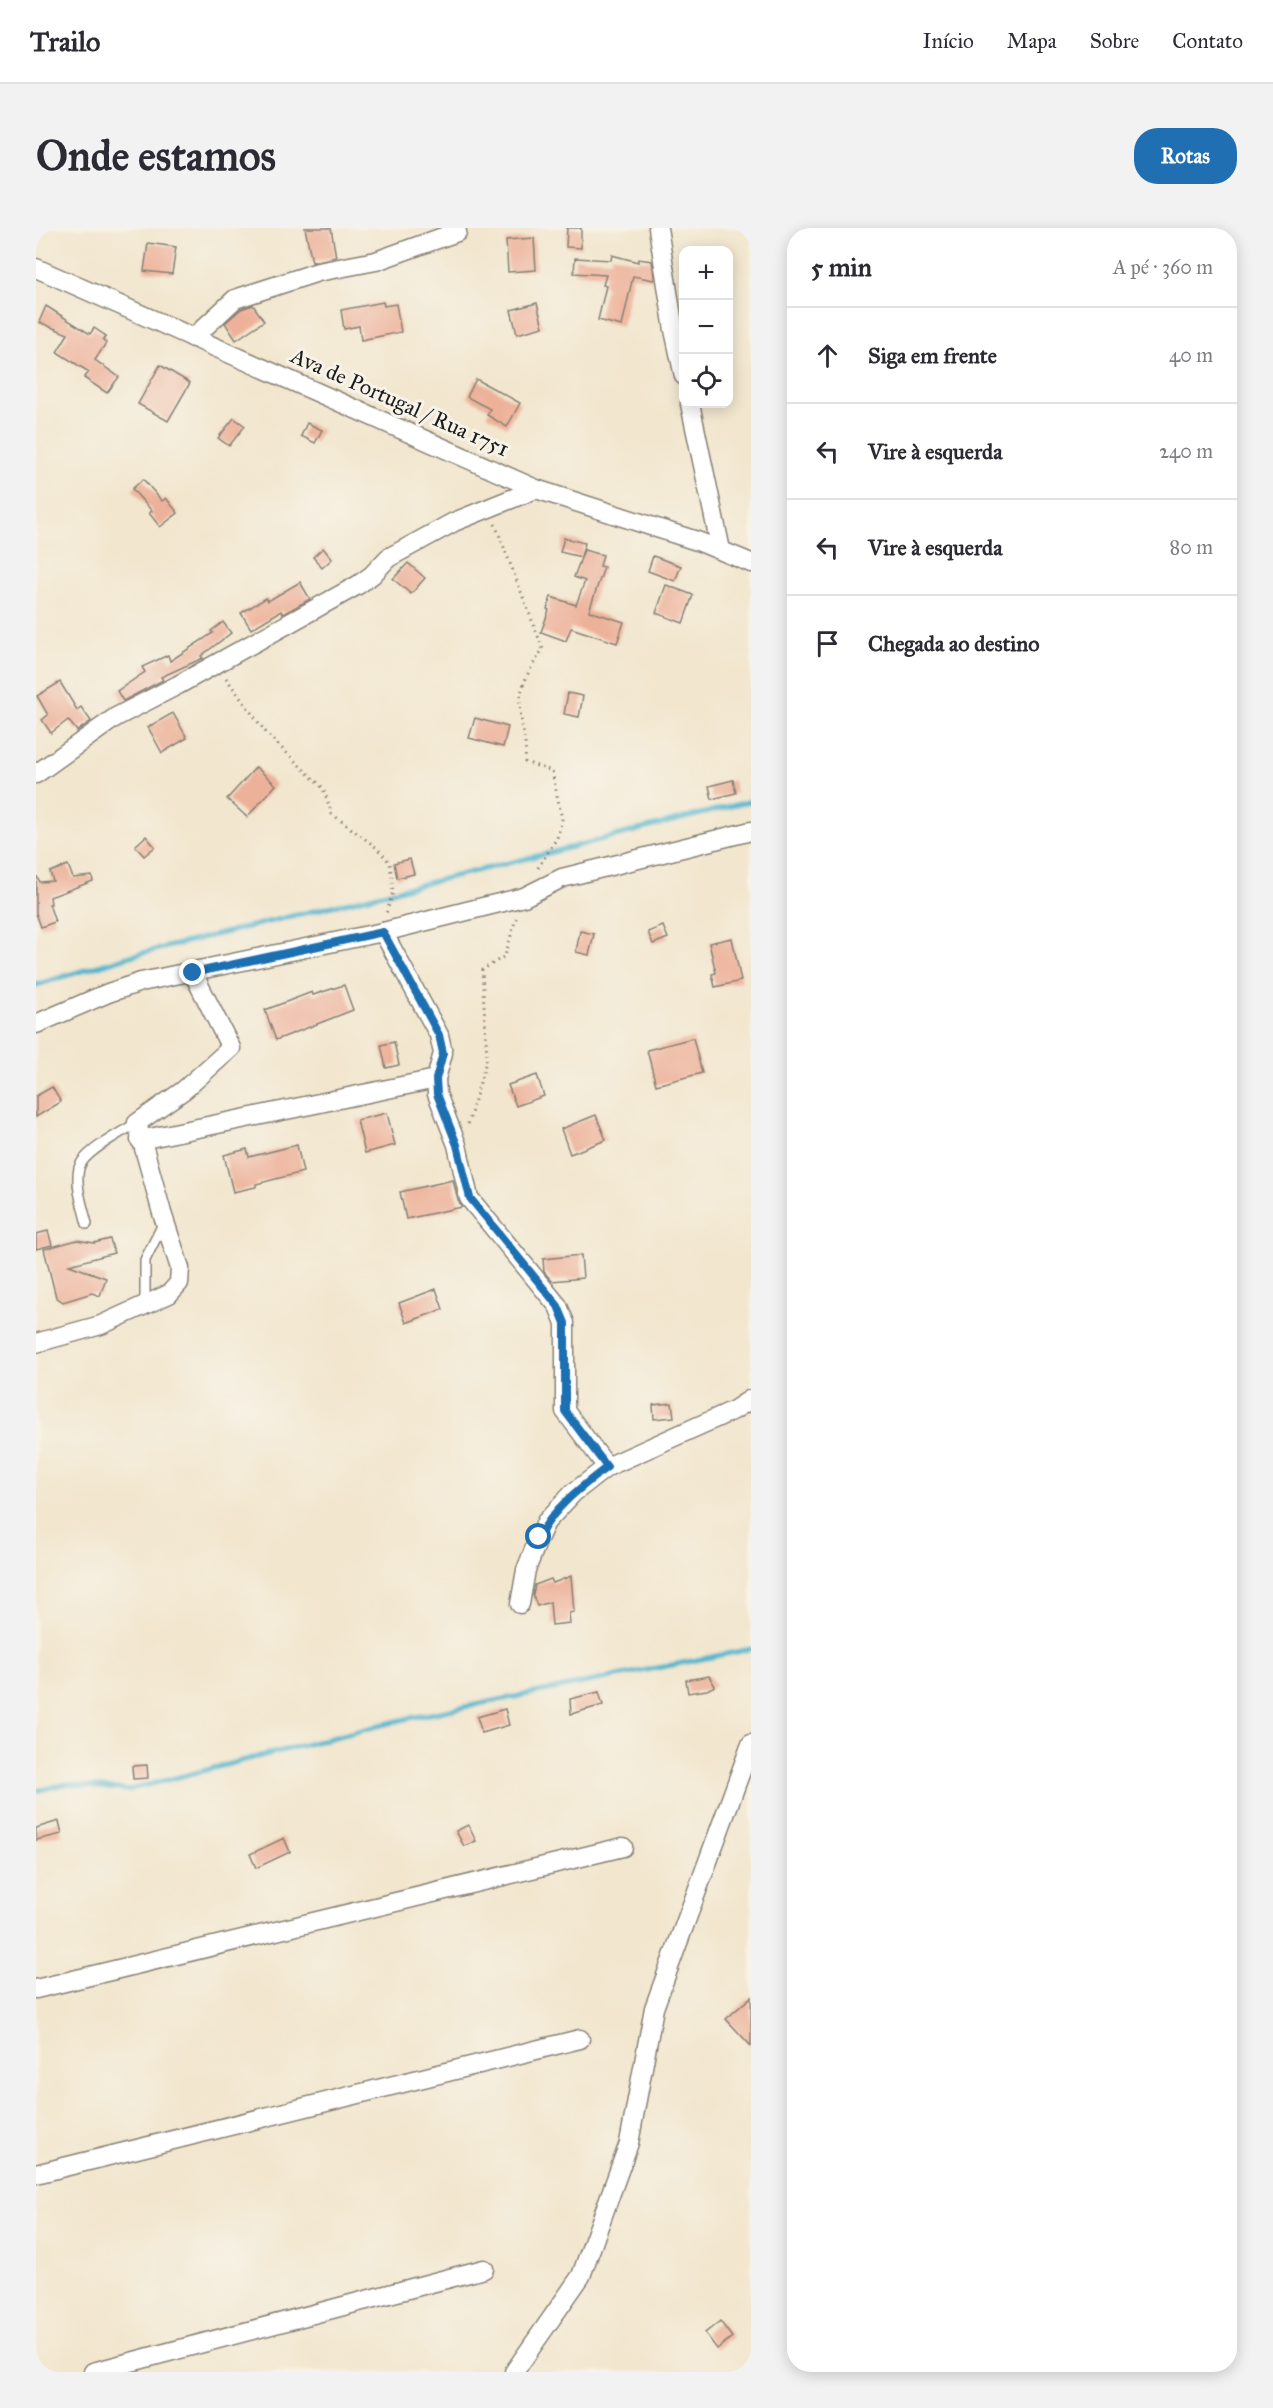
<!DOCTYPE html>
<html lang="pt">
<head>
<meta charset="utf-8">
<style>
	body { margin:0; font-family:"IM FELL Great Primer",serif; background:#f2f2f3; color:#2b2b33 }
	.controls { position:absolute; right:18px; top:18px; display:grid; overflow:hidden; border-radius:12px; box-shadow:0 3px 15px #0003 }
	.controls button { width:54px; height:54px; display:grid; place-items:center; padding:0; border:0; border-bottom:2px solid #e1e1e2; background:#fff; color:#2b2b33; font:30px sans-serif }
	.stop { position:absolute; width:18px; height:18px; margin:-14px; border:4px solid #1f6fb2; border-radius:50%; background:#fff }
	.stop.end { background:#1f6fb2; border-color:#fff; box-shadow:0 2px 6px #0008 }
	.list { margin:0; padding:0; list-style:none }
	h2 { display:flex; justify-content:space-between; align-items:center; height:78px; margin:0; padding:0 24px; font-size:26px }
	h2 small { font-size:20px; font-weight:400; color:#7c7c81 }
	.list li { display:grid; grid-template-columns:39px 1fr auto; gap:18px; align-items:center; box-sizing:border-box; height:96px; padding:0 24px; border-top:2px solid #e1e1e2 }
	.list b { display:block; font-size:22px; white-space:nowrap }
	.list em { font-size:20px; font-style:normal; color:#7c7c81 }
	.icon { flex:none; width:33px; height:33px; fill:none; stroke:currentColor; stroke-width:2; stroke-linecap:round; stroke-linejoin:round }
	.map { position:relative; flex:none; width:715px; height:2144px; overflow:hidden; border-radius:24px }
	header { display:flex; align-items:center; gap:36px; box-sizing:border-box; height:84px; padding:0 30px; background:#fff; border-bottom:2px solid #e1e1e2 }
	header strong { font-size:28px }
	nav { display:flex; gap:33px; margin-inline-start:auto; font-size:21px }
	.intro { display:flex; align-items:center; justify-content:space-between; box-sizing:border-box; height:144px; padding:0 36px }
	h1 { margin:0; font-size:42px }
	.button { padding:15px 27px; border-radius:24px; background:#1f6fb2; color:#fff; font-size:21px; font-weight:700 }
	main { display:flex; gap:36px; padding:0 36px }
	aside { flex:1; background:#fff; border-radius:24px; box-shadow:0 3px 15px #0003 }
	.map>svg:first-child { display:block }
	.lines { fill:none; stroke-linecap:round; stroke-linejoin:round }
	.stream { stroke:#4db2cc; stroke-width:5 }
	.building { fill:#edb199 }
	.service-casing { stroke:#878175; stroke-width:12 }
	.minor-casing { stroke:#878175; stroke-width:21 }
	.path { stroke:#878175; stroke-width:3; stroke-dasharray:1.5 4.5; stroke-linecap:butt }
	.service { stroke:#fff; stroke-width:9 }
	.minor { stroke:#fff; stroke-width:18 }
	.route { stroke:#1f6fb2; stroke-width:8 }
	.labels { text-anchor:middle; dominant-baseline:central; stroke-width:6; stroke-linejoin:round; paint-order:stroke }
	.street-label { font-size:22px; fill:#1c1c1c; stroke:#f7f3e8 }
</style>
</head>
<body>
<header>
<strong>Trailo</strong>
<nav><a>Início</a><a>Mapa</a><a>Sobre</a><a>Contato</a></nav>
</header>
<div class="intro"><h1>Onde estamos</h1><a class="button">Rotas</a></div>
<main>
<div class="map">
<svg width="715" height="2144" viewBox="0 0 715 2144">
	<rect width="100%" height="100%" fill="#f7f3e8"/>
	<filter id="ink" filterUnits="userSpaceOnUse"><feTurbulence type="fractalNoise" baseFrequency=".0167" numOctaves="2"/><feDisplacementMap in="SourceGraphic" scale="12" xChannelSelector="R" yChannelSelector="G"/><feConvolveMatrix kernelMatrix="1 2 1 2 8 2 1 2 1" color-interpolation-filters="sRGB"/></filter>
	<filter id="wash" filterUnits="userSpaceOnUse"><feTurbulence type="fractalNoise" baseFrequency=".008" numOctaves="4" result="noise"/><feDisplacementMap in="SourceGraphic" scale="24" xChannelSelector="R" yChannelSelector="G"/><feGaussianBlur stdDeviation="1.35" result="paint"/><feColorMatrix in="noise" values="0 0 0 0 0 0 0 0 0 0 0 0 0 0 0 0 0 1.4 0 .05"/><feComposite in="paint" operator="in"/></filter>
	<g filter="url(#wash)">
		<rect width="100%" height="100%" fill="#f2e6ce"/>
		<g class="lines">
			<!-- stream -->
			<g class="stream">
				<polyline points="0,757 98,727 509,626 715,573"/>
				<polyline points="0,1563 30,1556 92,1562 369,1491 715,1421"/>
			</g>
		</g>
		<g id="blocks">
			<!-- building -->
			<g class="building">
				<polygon points="269,0 295,0 300,29 276,34"/>
				<polygon points="531,0 545,0 545,20 530,19"/>
				<polygon points="498,10 500,42 472,44 470,12"/>
				<polygon points="112,15 140,19 136,46 108,43"/>
				<polygon points="576,27 602,34 602,31 616,33 618,49 618,52 597,48 586,98 562,92 570,58 567,57 570,47 538,45 539,30 575,32"/>
				<polygon points="347,74 348,78 360,76 365,104 325,112 323,98 308,101 305,82"/>
				<polygon points="501,75 507,99 481,106 475,82"/>
				<polygon points="217,77 228,93 200,112 189,95 205,81"/>
				<polygon points="10,78 54,106 58,100 70,108 67,112 70,115 59,132 83,149 71,165 48,150 53,144 21,124 32,106 3,94"/>
				<polygon points="124,137 154,155 132,193 102,176"/>
				<polygon points="440,151 484,175 471,199 451,187 454,181 431,169"/>
				<polygon points="198,190 209,198 193,218 182,210"/>
				<polygon points="271,195 286,202 279,215 265,208"/>
				<polygon points="107,251 126,273 130,270 142,285 124,299 113,285 116,283 96,261"/>
				<polygon points="528,310 549,315 545,329 524,324"/>
				<polygon points="287,320 296,331 286,340 277,329"/>
				<polygon points="548,322 567,327 564,338 568,339 553,383 588,394 581,415 535,400 530,413 505,404 513,382 511,381 515,369 540,377 549,353 538,349"/>
				<polygon points="617,328 645,338 639,353 612,343"/>
				<polygon points="372,335 389,350 375,366 357,351"/>
				<polygon points="264,354 274,371 247,386 245,383 215,401 205,385 230,370 232,373"/>
				<polygon points="630,357 657,367 647,395 620,385"/>
				<polygon points="187,394 195,405 165,428 167,430 125,449 127,452 87,473 81,463 109,444 106,439 132,427 134,433 177,405 175,403"/>
				<polygon points="24,454 41,482 45,479 55,493 41,503 32,492 15,505 6,492 12,487 1,468"/>
				<polygon points="532,465 547,468 543,489 528,486"/>
				<polygon points="137,485 151,510 126,525 112,499"/>
				<polygon points="439,490 472,499 467,519 433,510"/>
				<polygon points="220,539 240,557 211,589 191,571"/>
				<polygon points="697,552 700,565 676,571 673,558"/>
				<polygon points="110,608 119,619 108,628 99,618"/>
				<polygon points="374,631 378,646 361,650 358,635"/>
				<polygon points="32,637 37,650 56,648 57,653 14,669 15,676 13,676 19,694 5,699 0,685 0,647 4,654 17,653 14,644"/>
				<polygon points="627,698 632,710 617,716 612,704"/>
				<polygon points="544,703 558,706 553,727 540,724"/>
				<polygon points="696,710 705,753 679,759 676,746 680,745 673,715"/>
				<polygon points="308,757 317,782 240,812 229,782 276,764 277,767"/>
				<polygon points="657,810 666,845 620,857 611,822"/>
				<polygon points="358,814 363,837 350,840 345,817"/>
				<polygon points="501,847 508,868 480,878 472,857"/>
				<polygon points="16,859 25,874 0,889 0,868"/>
				<polygon points="351,885 359,917 329,925 321,892"/>
				<polygon points="560,887 570,912 534,926 525,901"/>
				<polygon points="261,917 267,944 220,956 220,959 197,964 188,927 211,921 213,929"/>
				<polygon points="417,952 422,972 426,979 370,991 364,964"/>
				<polygon points="12,1003 16,1017 0,1021 0,1006"/>
				<polygon points="74,1011 78,1025 33,1037 70,1050 64,1068 56,1065 27,1074 20,1069 8,1021 41,1012 58,1015"/>
				<polygon points="545,1027 547,1050 516,1053 508,1044 507,1031"/>
				<polygon points="400,1061 407,1081 370,1095 363,1075"/>
				<polygon points="636,1175 638,1189 618,1191 617,1177"/>
				<polygon points="535,1348 538,1384 533,1385 534,1395 516,1397 514,1374 501,1378 497,1367 499,1357 515,1351 517,1355"/>
				<polygon points="673,1448 679,1458 671,1462 652,1465 650,1452"/>
				<polygon points="563,1464 567,1477 535,1486 534,1471"/>
				<polygon points="469,1481 473,1497 446,1505 441,1489"/>
				<polygon points="111,1537 112,1550 97,1551 96,1538"/>
				<polygon points="23,1593 26,1606 0,1612 0,1600"/>
				<polygon points="432,1597 440,1613 428,1618 420,1603"/>
				<polygon points="248,1610 254,1624 220,1640 214,1626"/>
				<polygon points="715,1769 715,1818 690,1791"/>
				<polygon points="684,2093 696,2109 681,2121 669,2105"/>
			</g>
		</g>
	</g>
	<g filter="url(#ink)">
		<use href="#blocks" fill-opacity="0" stroke="#878175" stroke-width="1.5"/>
		<g class="lines">
			<defs>
				<g id="service">
					<path d="M51,996C47,979 39,958 43,940C47,924 86,904 101,895"/>
					<polyline points="109,1076 109,1032 128,994"/>
				</g>
				<g id="minor">
					<polyline points="622,0 638,102 648,148"/>
					<polyline points="0,40 500,261 664,314 715,335"/>
					<polyline points="157,110 199,71 282,44 340,33 421,4"/>
					<polyline points="654,176 685,322"/>
					<polyline points="0,546 80,489 142,457 322,357 336,347 352,330 418,294 500,261"/>
					<polyline points="347,704 403,807 407,825 400,851 401,866 421,917 433,970 522,1078 529,1095 529,1183 571,1239"/>
					<polyline points="0,796 72,765 105,754 347,704 451,678 488,669 526,650 715,603"/>
					<polyline points="104,912 400,851"/>
					<polyline points="0,1115 65,1097 133,1066 143,1055 144,1040 126,985 101,895 148,862 195,820 157,745"/>
					<polyline points="484,1376 490,1342 503,1309 510,1294 537,1265 571,1239 698,1182 715,1171"/>
					<polyline points="0,1761 587,1619"/>
					<polyline points="0,1946 544,1811"/>
					<polyline points="57,2144 448,2041"/>
					<polyline points="478,2144 545,2048 593,1915 618,1780 715,1516"/>
				</g>
			</defs>
			<!-- service casing -->
			<use href="#service" class="service-casing"/>
			<!-- minor casing -->
			<use href="#minor" class="minor-casing"/>
			<!-- path -->
			<g class="path">
				<path d="M459,296L507,421C495,439 482,459 484,482C486,501 491,514 489,534L516,543L526,591L521,610L500,643"/>
				<polyline points="190,450 231,506 287,560 296,586 341,620 354,635 357,664 350,686"/>
				<polyline points="432,896 451,830 446,742 469,728 480,690"/>
			</g>
			<!-- service -->
			<use href="#service" class="service"/>
			<!-- minor -->
			<use href="#minor" class="minor"/>
		</g>
	</g>
	<g class="lines" filter="url(#ink)">
		<!-- route -->
		<path class="route" d="M157,745L347,704L403,807L407,825L400,851L401,866L421,917L434,970L522,1078L529,1095V1183L571,1239C545,1259 518,1279 503,1309"/>
	</g>
	<g class="labels">
		<!-- street labels -->
		<g class="street-label">
			<text transform="translate(364 174) rotate(24)">Ava de Portugal / Rua 1751</text>
		</g>
	</g>
</svg>
<div class="controls">
<button>+</button>
<button>−</button>
<button><svg class="icon" aria-label="locate" viewBox="0 0 24 24"><circle cx="12" cy="12" r="6"/><path d="M12 2v4M12 18v4M2 12h4M18 12h4"/></svg></button>
</div>
<div class="stop" style="left:503px;top:1309px"></div>
<div class="stop end" style="left:157px;top:745px"></div>
</div>
<aside>
<h2>5 min<small>A pé · 360 m</small></h2>
<ul class="list">
<li><svg class="icon" aria-label="ahead" viewBox="0 0 24 24"><path d="M12 20V5M6 11l6-6 6 6"/></svg><div><b>Siga em frente</b></div><em>40 m</em></li>
<li><svg class="icon" aria-label="left" viewBox="0 0 24 24"><path d="M17 20v-9H6M10 6l-5 5 5 5"/></svg><div><b>Vire à esquerda</b></div><em>240 m</em></li>
<li><svg class="icon" aria-label="left" viewBox="0 0 24 24"><path d="M17 20v-9H6M10 6l-5 5 5 5"/></svg><div><b>Vire à esquerda</b></div><em>80 m</em></li>
<li><svg class="icon" aria-label="arrive" viewBox="0 0 24 24"><path d="M6 21V4h12l-3 4 3 4H6"/></svg><div><b>Chegada ao destino</b></div></li>
</ul>
</aside>
</main>
</body>
</html>
